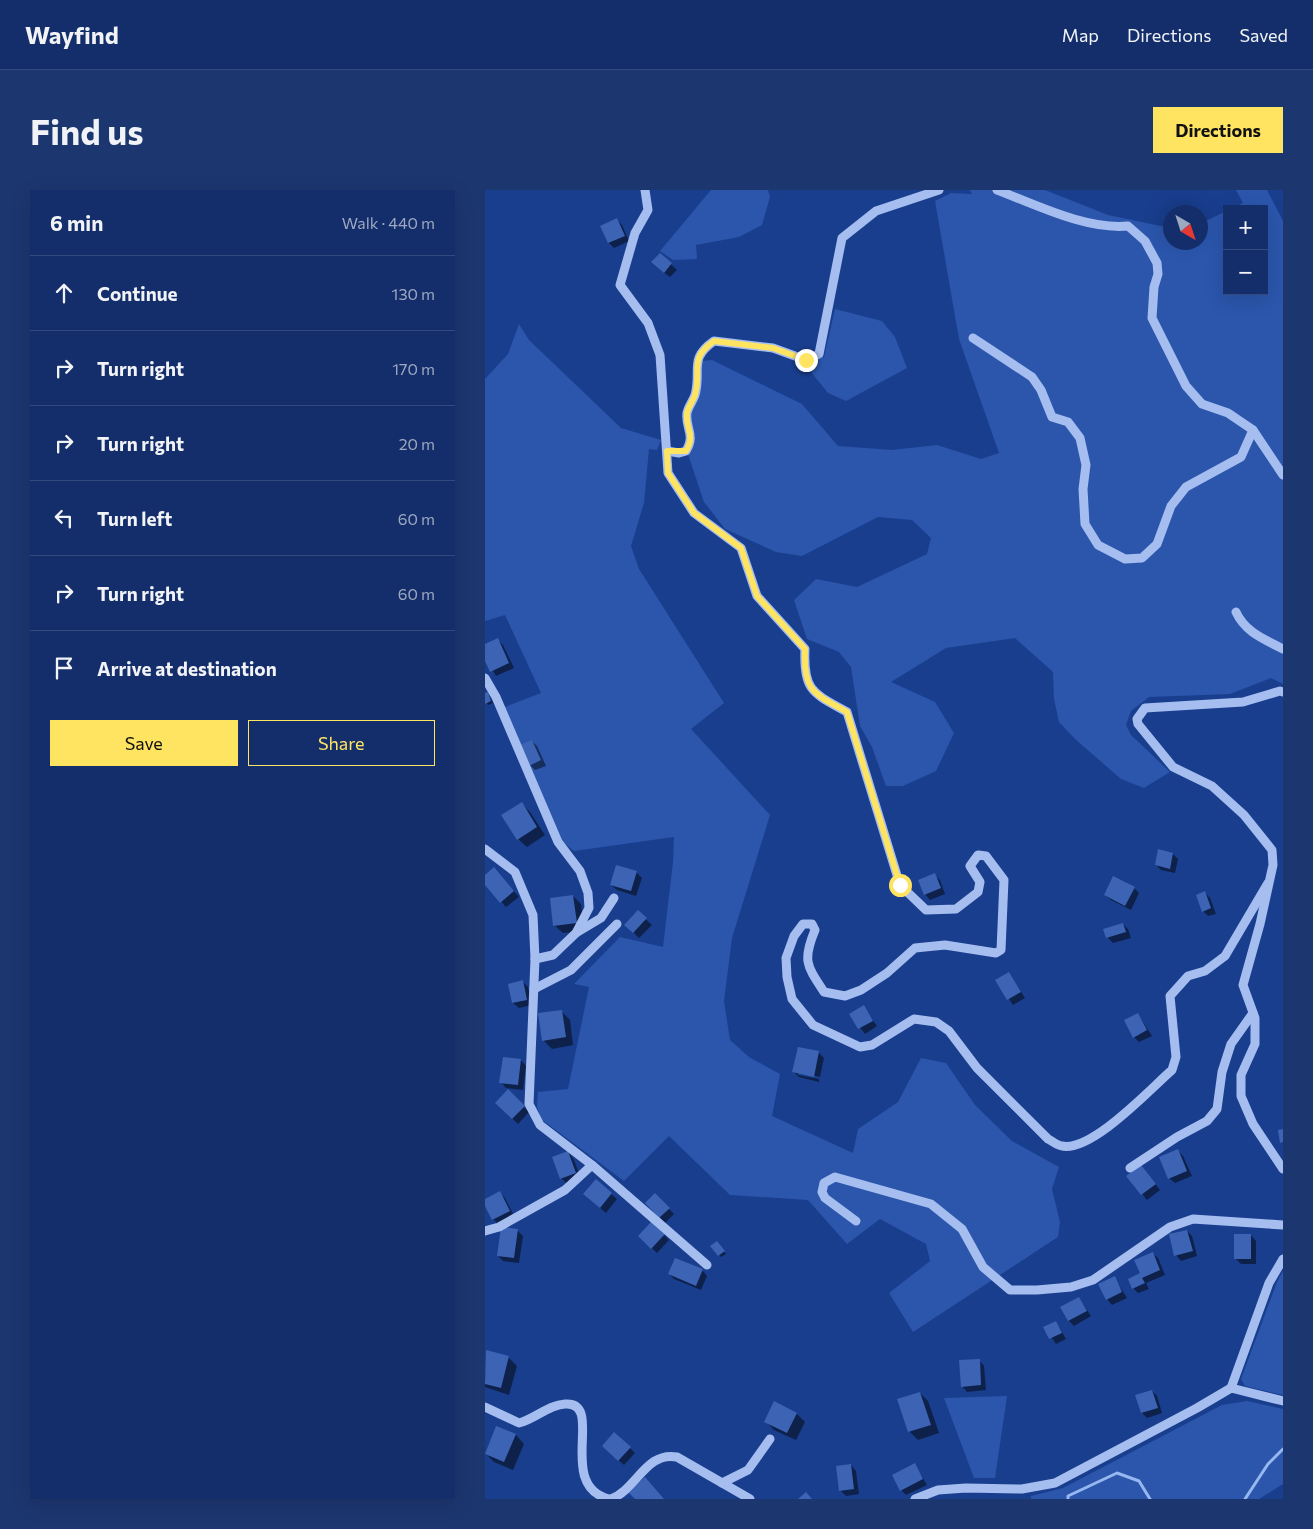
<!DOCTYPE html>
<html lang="en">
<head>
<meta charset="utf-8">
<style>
	body { margin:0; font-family:Commissioner,sans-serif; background:#1c3670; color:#f1f3f6 }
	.controls { position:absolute; right:15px; top:15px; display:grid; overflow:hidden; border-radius:0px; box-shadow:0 5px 20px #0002 }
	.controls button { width:45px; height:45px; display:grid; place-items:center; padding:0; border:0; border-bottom:1px solid #324a7e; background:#132e6a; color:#f1f3f6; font:25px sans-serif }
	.compass { position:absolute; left:678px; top:15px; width:45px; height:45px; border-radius:50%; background:#132e6a; box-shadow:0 5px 20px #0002; rotate:141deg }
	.stop { position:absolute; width:15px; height:15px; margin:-11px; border:4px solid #ffe462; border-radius:50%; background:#fff }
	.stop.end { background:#ffe462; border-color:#fff; box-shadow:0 1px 5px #0008 }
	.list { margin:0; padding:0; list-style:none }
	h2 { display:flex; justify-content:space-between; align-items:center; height:65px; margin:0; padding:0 20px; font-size:21px }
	h2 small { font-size:16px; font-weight:400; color:#9da8c1 }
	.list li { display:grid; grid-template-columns:32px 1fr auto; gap:15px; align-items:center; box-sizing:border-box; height:75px; padding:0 20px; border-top:1px solid #324a7e }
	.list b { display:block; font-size:19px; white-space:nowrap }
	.list em { font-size:16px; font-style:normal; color:#9da8c1 }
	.actions { display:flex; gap:10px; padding:15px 20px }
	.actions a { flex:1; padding:11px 0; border:1px solid #ffe462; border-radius:0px; text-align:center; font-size:18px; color:#ffe462 }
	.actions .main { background:#ffe462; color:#111 }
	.icon { flex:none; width:28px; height:28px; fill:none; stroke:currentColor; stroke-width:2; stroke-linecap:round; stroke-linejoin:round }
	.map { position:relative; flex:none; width:798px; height:1309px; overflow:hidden; border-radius:0px }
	header { display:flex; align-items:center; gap:30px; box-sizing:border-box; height:70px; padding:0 25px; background:#132e6a; border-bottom:1px solid #324a7e }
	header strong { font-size:24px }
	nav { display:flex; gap:28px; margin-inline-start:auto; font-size:18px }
	.intro { display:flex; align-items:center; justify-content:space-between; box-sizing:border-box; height:120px; padding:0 30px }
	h1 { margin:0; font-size:35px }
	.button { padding:12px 22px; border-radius:0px; background:#ffe462; color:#111; font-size:18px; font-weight:700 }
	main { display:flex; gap:30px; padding:0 30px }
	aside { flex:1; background:#132e6a; border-radius:0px; box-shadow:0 5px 20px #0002 }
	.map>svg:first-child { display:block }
	.green { fill:#2b56ac }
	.shadow { fill:#0007 }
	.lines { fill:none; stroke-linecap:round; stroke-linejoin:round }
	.stream { stroke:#97b7f1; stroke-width:3 }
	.building { fill:#3d64b4 }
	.minor { stroke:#a5bdef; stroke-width:9 }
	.route { stroke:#ffe462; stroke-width:6 }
</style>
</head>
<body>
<header>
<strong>Wayfind</strong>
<nav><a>Map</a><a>Directions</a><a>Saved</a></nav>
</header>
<div class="intro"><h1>Find us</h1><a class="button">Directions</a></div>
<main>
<aside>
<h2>6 min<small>Walk · 440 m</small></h2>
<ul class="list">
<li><svg class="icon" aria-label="ahead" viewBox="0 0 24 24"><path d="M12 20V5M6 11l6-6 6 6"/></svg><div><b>Continue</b></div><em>130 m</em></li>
<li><svg class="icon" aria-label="right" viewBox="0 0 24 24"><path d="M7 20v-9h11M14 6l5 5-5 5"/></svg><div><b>Turn right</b></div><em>170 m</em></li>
<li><svg class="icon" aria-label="right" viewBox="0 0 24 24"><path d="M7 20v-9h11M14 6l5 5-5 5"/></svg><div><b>Turn right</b></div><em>20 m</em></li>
<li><svg class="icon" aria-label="left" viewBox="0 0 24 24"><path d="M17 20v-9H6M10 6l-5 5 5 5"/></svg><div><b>Turn left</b></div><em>60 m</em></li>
<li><svg class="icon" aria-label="right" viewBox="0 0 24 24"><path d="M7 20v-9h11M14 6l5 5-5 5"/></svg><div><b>Turn right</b></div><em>60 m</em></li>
<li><svg class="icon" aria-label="arrive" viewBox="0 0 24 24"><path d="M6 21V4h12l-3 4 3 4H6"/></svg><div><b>Arrive at destination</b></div></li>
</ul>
<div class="actions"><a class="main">Save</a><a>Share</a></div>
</aside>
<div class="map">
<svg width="798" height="1309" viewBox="0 0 798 1309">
	<rect width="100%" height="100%" fill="#193e8e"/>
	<!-- green -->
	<g class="green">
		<polygon points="226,0 283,0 285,7 277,35 254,47 211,55 212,69 188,70 175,61"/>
		<polygon points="485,0 560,0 623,25 685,38 686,52 716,52 716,33 742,21 742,101 779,101 779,19 745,19 758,13 751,0 782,0 798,31 798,494 786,488 745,504 664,507 646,521 641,535 646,545 685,582 659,598 636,589 590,549 574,532 569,509 568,482 530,448 461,458 406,492 450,512 469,543 451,581 418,596 401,596 387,557 375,536 366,477 354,462 322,449 309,410 331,389 372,397 442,364 446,348 427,330 393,327 317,366 291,362 240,339 219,312 203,264 210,246 205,227 216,171 227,170 317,214 353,256 407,260 452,255 496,269 514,263 474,149 450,11 466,3 487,4"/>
		<polygon points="350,119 397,131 410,147 422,178 361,211 343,203 318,172 339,167"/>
		<polygon points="34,134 44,150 136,238 176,250 172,260 164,259 159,313 146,356 154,379 239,513 206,539 285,625 247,748 239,811 245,850 264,867 295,884 287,926 368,963 373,939 413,912 436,868 461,873 490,915 527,951 574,977 567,999 575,1032 573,1047 428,1142 404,1103 445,1071 441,1054 395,1029 362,1054 323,1010 245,1005 184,946 139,991 56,929 52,917 53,902 83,899 104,797 89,794 135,747 178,757 188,672 189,647 89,661 76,651 20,517 56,503 20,425 0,431 0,189 23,164"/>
		<polygon points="798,1081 798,1205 760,1196 756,1189 792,1092"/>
		<polygon points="522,1206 510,1288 489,1288 459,1208"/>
		<polygon points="762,1211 798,1219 798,1294 774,1309 546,1309 546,1306 578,1298 737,1215"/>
	</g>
	<!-- shadow -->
	<g class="shadow">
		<polygon points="132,30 137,35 144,51 129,58 124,53"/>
		<polygon points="175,64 192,80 185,87 173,78"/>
		<polygon points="13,450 18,455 29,478 11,486 0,468 0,456"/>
		<polygon points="3,503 8,513 3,515 0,511 0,504"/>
		<polygon points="47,551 52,556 61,576 50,580 45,575"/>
		<polygon points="36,613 45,622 60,645 42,657 33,649"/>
		<polygon points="688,664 693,669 690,683 676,680 671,675"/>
		<polygon points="151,682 157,688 151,706 132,700 126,695"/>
		<polygon points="14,684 34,707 21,717 0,693 0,686"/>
		<polygon points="449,685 455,690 460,704 445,710 440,704"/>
		<polygon points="649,698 654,703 646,720 626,710 620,705"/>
		<polygon points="720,703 725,708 731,724 723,726 718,721"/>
		<polygon points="88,706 96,714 99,741 78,743 69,735"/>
		<polygon points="153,722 167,735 154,748 141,735"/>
		<polygon points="638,734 643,739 646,748 628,753 623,748 620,739"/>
		<polygon points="524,783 540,808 528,815 512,790"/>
		<polygon points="37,791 43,797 47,815 34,818 28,813 24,794"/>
		<polygon points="378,817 392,836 380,844 366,825"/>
		<polygon points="76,821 85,830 88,855 67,859 58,850"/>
		<polygon points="653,824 667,846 654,852 649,847"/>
		<polygon points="333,862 339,868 335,887 313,882 313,885 334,889 334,892 314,887 309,882"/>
		<polygon points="36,870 41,876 38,900 21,898 16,892"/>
		<polygon points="23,901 44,922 33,934 11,913"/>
		<polygon points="693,961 698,966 707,986 690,993 684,988"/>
		<polygon points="83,963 88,968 96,988 81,993 76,988"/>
		<polygon points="661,982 675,1000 662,1010 643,986"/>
		<polygon points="111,991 132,1009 121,1023 105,1009"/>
		<polygon points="15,1003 20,1008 29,1026 13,1034 8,1029 0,1010"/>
		<polygon points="170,1005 189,1024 180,1033 162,1013"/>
		<polygon points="32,1040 38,1046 34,1073 18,1071 13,1066"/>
		<polygon points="702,1041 707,1046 712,1066 696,1071 691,1065"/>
		<polygon points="179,1045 184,1050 172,1063 154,1046"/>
		<polygon points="766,1045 771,1051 771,1074 756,1074 750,1068"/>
		<polygon points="234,1055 241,1064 236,1067 227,1057"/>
		<polygon points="667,1063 673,1068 680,1085 661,1093 664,1099 653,1103 648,1098"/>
		<polygon points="217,1080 222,1086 216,1100 189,1089 184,1084"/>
		<polygon points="629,1087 642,1108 627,1115 622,1109"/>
		<polygon points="594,1108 606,1126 589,1136 584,1131"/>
		<polygon points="571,1132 581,1149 571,1154 560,1137"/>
		<polygon points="2,1162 23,1167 32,1176 24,1205 0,1197"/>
		<polygon points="494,1170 499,1176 501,1200 482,1202 477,1196"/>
		<polygon points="667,1201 672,1206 677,1223 662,1228 657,1223"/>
		<polygon points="435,1203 443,1211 454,1243 433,1250 425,1242 414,1210"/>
		<polygon points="312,1224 320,1232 311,1250 289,1240 281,1231"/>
		<polygon points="12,1237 31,1245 39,1254 28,1280 9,1272 1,1264"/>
		<polygon points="145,1258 150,1263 139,1275 124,1262"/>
		<polygon points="366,1275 371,1281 374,1304 361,1306 355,1300"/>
		<polygon points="430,1275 442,1295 421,1305 416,1300"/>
	</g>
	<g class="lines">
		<!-- stream -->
		<g class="stream">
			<polyline points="583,1309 583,1306 632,1283 654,1291 665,1309"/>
			<polyline points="760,1309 783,1274 798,1259"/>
		</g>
	</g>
	<!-- building -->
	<g class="building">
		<polygon points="132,28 140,46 123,53 115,36"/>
		<polygon points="175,63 187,73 179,83 166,72"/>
		<polygon points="13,448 24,473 5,482 0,471 0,454"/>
		<polygon points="3,502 6,511 0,514 0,503"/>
		<polygon points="47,550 56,570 44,576 35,555"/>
		<polygon points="37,612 52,637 32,650 16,625"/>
		<polygon points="673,659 688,663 685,679 670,675"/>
		<polygon points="131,675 152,681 146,701 125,695"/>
		<polygon points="9,677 29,701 15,713 0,695 0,685"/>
		<polygon points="450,683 456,698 439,705 433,690"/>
		<polygon points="628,686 650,697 640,716 619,705"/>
		<polygon points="720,701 726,718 717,722 711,705"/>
		<polygon points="88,705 92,733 68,736 65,708"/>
		<polygon points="153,720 162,728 148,743 139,735"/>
		<polygon points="638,733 641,742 621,748 618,739"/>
		<polygon points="524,782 536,802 522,810 510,790"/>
		<polygon points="38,790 42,810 27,813 23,794"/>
		<polygon points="379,815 388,831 373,839 364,824"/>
		<polygon points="77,820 81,847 57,851 53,823"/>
		<polygon points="653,823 662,840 648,848 639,830"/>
		<polygon points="313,857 334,861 329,887 307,882"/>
		<polygon points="18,867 36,869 33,895 14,893"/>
		<polygon points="23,899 40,916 27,929 10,913"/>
		<polygon points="798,939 798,952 795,953 793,940"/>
		<polygon points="693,959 702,981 683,989 674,967"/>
		<polygon points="83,961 91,983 75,989 67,967"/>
		<polygon points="656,975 671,994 656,1005 641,986"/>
		<polygon points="111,989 127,1003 115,1018 98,1004"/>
		<polygon points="15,1001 25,1021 7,1030 0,1016 0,1009"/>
		<polygon points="170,1003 185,1018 174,1028 160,1013"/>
		<polygon points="166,1032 180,1044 166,1059 153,1046"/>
		<polygon points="16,1037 33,1039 29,1068 12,1066"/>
		<polygon points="702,1040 708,1061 689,1066 684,1044"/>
		<rect x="749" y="1044" width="17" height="25"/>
		<polygon points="232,1051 240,1061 233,1066 225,1056"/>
		<polygon points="668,1062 675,1080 657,1088 660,1093 647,1099 643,1089 655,1083 649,1070"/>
		<polygon points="190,1068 218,1079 211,1096 183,1084"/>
		<polygon points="630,1086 637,1102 621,1110 613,1094"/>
		<polygon points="594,1107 602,1121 583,1131 575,1117"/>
		<polygon points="571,1131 577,1143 564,1149 558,1137"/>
		<polygon points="1,1160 24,1166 16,1198 0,1194"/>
		<polygon points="495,1169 496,1195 476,1197 474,1170"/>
		<polygon points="667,1200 673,1218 656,1223 650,1205"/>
		<polygon points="435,1202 446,1235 423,1242 412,1209"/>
		<polygon points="289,1211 312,1223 302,1243 279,1232"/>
		<polygon points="11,1236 31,1244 19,1272 0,1264"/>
		<polygon points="129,1242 146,1257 133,1271 117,1256"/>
		<polygon points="430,1273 438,1289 415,1301 407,1285"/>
		<polygon points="366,1274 369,1299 354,1301 351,1276"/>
		<polygon points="160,1287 179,1309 150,1309 143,1302"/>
		<polygon points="321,1302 327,1309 313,1309"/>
	</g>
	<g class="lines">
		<!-- minor -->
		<g class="minor">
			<path d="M160,0L163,20L150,43L135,95L163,133L175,165L183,283L209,323L256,358L272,406L320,459C318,501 328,503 362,522L415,695L441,720L471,719L493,702L495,692L485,676L493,665L501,666L519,690L516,760L511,763L460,755L430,758L402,783L376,800L360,806L339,802C322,776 317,771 330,740L327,734H318L309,746L301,768L302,787L307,809L328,835L375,857L387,855L429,829L451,832L464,841L492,878L563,949C567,951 573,956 577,956C607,962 665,899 687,880L691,867L685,806L703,786L720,781L740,766L783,693"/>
			<path d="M512,0C552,15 601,40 643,36L660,51L672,73L673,84L669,97L667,128L701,196L717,214L743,223L768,240L798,285"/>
			<polyline points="488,148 547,187 556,200 567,227 583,232 595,248 601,275 598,299 600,334 613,355 640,369 657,368 672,354 686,316 701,297 756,267 768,240"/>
			<path d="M182,261L194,263L201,261C211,244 200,239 202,223C203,217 208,211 210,205C217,180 203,169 229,151L288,158L321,170L334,164L357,48L391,21L454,0"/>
			<path d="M751,422C760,442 779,449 798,459"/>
			<polyline points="0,488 11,507 73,652 95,681 103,703 104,718 91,743 68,765 50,769"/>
			<polyline points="798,502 795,501 758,512 660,518 652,529 653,534 688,577 727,596 759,625 787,660 788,675 775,734 758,795 770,828 770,854 756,885 756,906 768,934 798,979"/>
			<polyline points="0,659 30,682 48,725 50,769 44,914 55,935 107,975 222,1075"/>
			<polyline points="91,743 116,728 129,708"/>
			<polyline points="49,799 86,780 132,734"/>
			<polyline points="645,978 692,947 722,931 732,919 737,882 746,854 768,823"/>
			<polyline points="371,1031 340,1008 337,1002 339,993 350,987 446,1014 477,1039 498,1077 525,1100 552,1100 586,1097 608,1090 685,1037 708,1029 798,1035"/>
			<polyline points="0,1041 14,1037 80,1000 107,975"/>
			<polyline points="746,1198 784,1093 798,1069"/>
			<path d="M0,1217L34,1233C50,1229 63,1215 80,1214C121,1211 70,1295 124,1309"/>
			<polyline points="237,1293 263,1280 285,1249"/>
			<path d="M126,1309C152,1299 161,1261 192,1267L265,1309"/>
			<polyline points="430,1309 453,1300 481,1298 537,1299 570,1293 712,1218 746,1198 798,1211"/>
		</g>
	</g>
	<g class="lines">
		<!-- route -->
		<path class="route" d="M321,170L288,158L229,151C203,169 217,180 210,205C208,211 203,217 202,223C200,239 211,244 201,261H182L183,283L209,323L256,358L272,406L320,459C318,501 328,503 362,522L415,695"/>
	</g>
</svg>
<div class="controls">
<button>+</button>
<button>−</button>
</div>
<svg class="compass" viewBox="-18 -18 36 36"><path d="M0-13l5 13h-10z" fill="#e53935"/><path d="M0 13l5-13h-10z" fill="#9da8c1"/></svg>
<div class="stop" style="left:415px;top:695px"></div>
<div class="stop end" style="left:321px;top:170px"></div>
</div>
</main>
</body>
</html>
